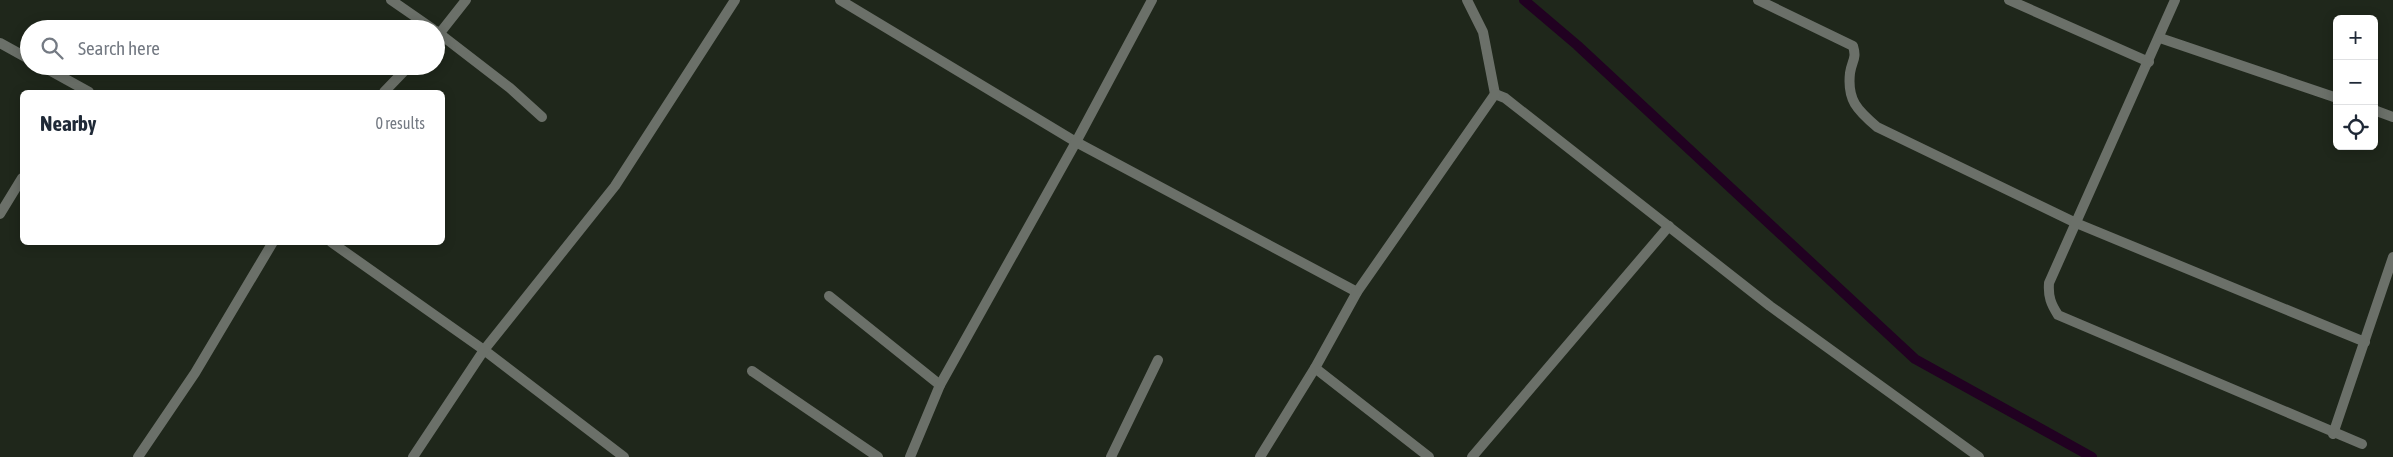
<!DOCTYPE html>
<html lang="en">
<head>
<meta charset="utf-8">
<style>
	body { margin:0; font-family:"Asap Condensed",sans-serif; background:#f6f6f7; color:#1f2937 }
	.controls { position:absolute; right:15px; top:15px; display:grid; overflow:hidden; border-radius:8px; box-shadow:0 2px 12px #0003 }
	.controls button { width:45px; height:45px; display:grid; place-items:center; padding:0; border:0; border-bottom:1px solid #e0e1e3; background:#fff; color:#1f2937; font:25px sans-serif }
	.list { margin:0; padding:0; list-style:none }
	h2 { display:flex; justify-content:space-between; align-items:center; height:65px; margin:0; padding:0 20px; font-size:21px }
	h2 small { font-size:16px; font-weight:400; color:#747a83 }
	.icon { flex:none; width:28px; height:28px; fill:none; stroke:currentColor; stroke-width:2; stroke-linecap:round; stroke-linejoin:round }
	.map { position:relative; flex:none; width:2393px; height:457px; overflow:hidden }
	.search { position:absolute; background:#fff; box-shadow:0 2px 12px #0003; left:20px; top:20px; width:425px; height:55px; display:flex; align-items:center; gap:12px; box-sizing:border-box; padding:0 18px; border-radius:28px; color:#747a83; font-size:19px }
	.panel { position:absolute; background:#fff; box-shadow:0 2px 12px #0003; left:20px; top:90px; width:425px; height:155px; border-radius:8px }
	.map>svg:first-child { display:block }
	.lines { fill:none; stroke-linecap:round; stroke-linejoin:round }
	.stream { stroke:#210121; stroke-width:10 }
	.minor { stroke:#6b7069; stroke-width:10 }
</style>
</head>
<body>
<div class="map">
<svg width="2393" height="457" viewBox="0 0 2393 457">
	<rect width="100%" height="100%" fill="#1f271b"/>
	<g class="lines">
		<!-- stream -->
		<polyline class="stream" points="1524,0 1577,45 1915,359 2092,457"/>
		<!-- minor -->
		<g class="minor">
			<polyline points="391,0 433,29"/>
			<polyline points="840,0 1076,142 1357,292"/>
			<polyline points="1467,0 1483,32 1495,94"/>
			<path d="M1758,0L1853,46C1857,59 1852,60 1850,73C1847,100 1857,110 1877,127L2076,223L2365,342"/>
			<polyline points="2009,0 2149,62"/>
			<path d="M2175,0L2049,283C2048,297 2051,304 2058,315L2362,444"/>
			<polyline points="436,31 510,88 542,117"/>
			<polyline points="436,38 466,0"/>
			<polyline points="2160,38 2337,98"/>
			<polyline points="0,43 29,59"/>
			<polyline points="42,66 89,92"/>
			<polyline points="384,92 409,66"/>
			<polyline points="1495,94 1505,98 1770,306 1979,457"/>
			<polyline points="2374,110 2393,117"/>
			<polyline points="0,214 22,178"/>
			<polyline points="331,242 484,350 624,457"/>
			<polyline points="829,296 940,385"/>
			<polyline points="1315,368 1429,457"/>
			<polyline points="752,371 878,457"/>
			<polyline points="2333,434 2393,257"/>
			<polyline points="138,457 195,373 273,242"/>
			<polyline points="413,457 484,350 615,186 735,0"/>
			<polyline points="910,457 940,385 1076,142 1152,0"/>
			<polyline points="1111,457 1158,360"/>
			<polyline points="1260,457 1315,368 1357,292 1495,94"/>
			<polyline points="1472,457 1669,226"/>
		</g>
	</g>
</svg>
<div class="controls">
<button>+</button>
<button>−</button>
<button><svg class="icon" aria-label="locate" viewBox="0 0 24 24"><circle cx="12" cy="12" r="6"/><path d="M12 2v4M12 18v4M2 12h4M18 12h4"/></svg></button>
</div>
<div class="search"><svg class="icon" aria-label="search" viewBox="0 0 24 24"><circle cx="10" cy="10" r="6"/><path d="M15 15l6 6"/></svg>Search here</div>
<section class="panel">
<h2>Nearby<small>0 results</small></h2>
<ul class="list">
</ul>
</section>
</div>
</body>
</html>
